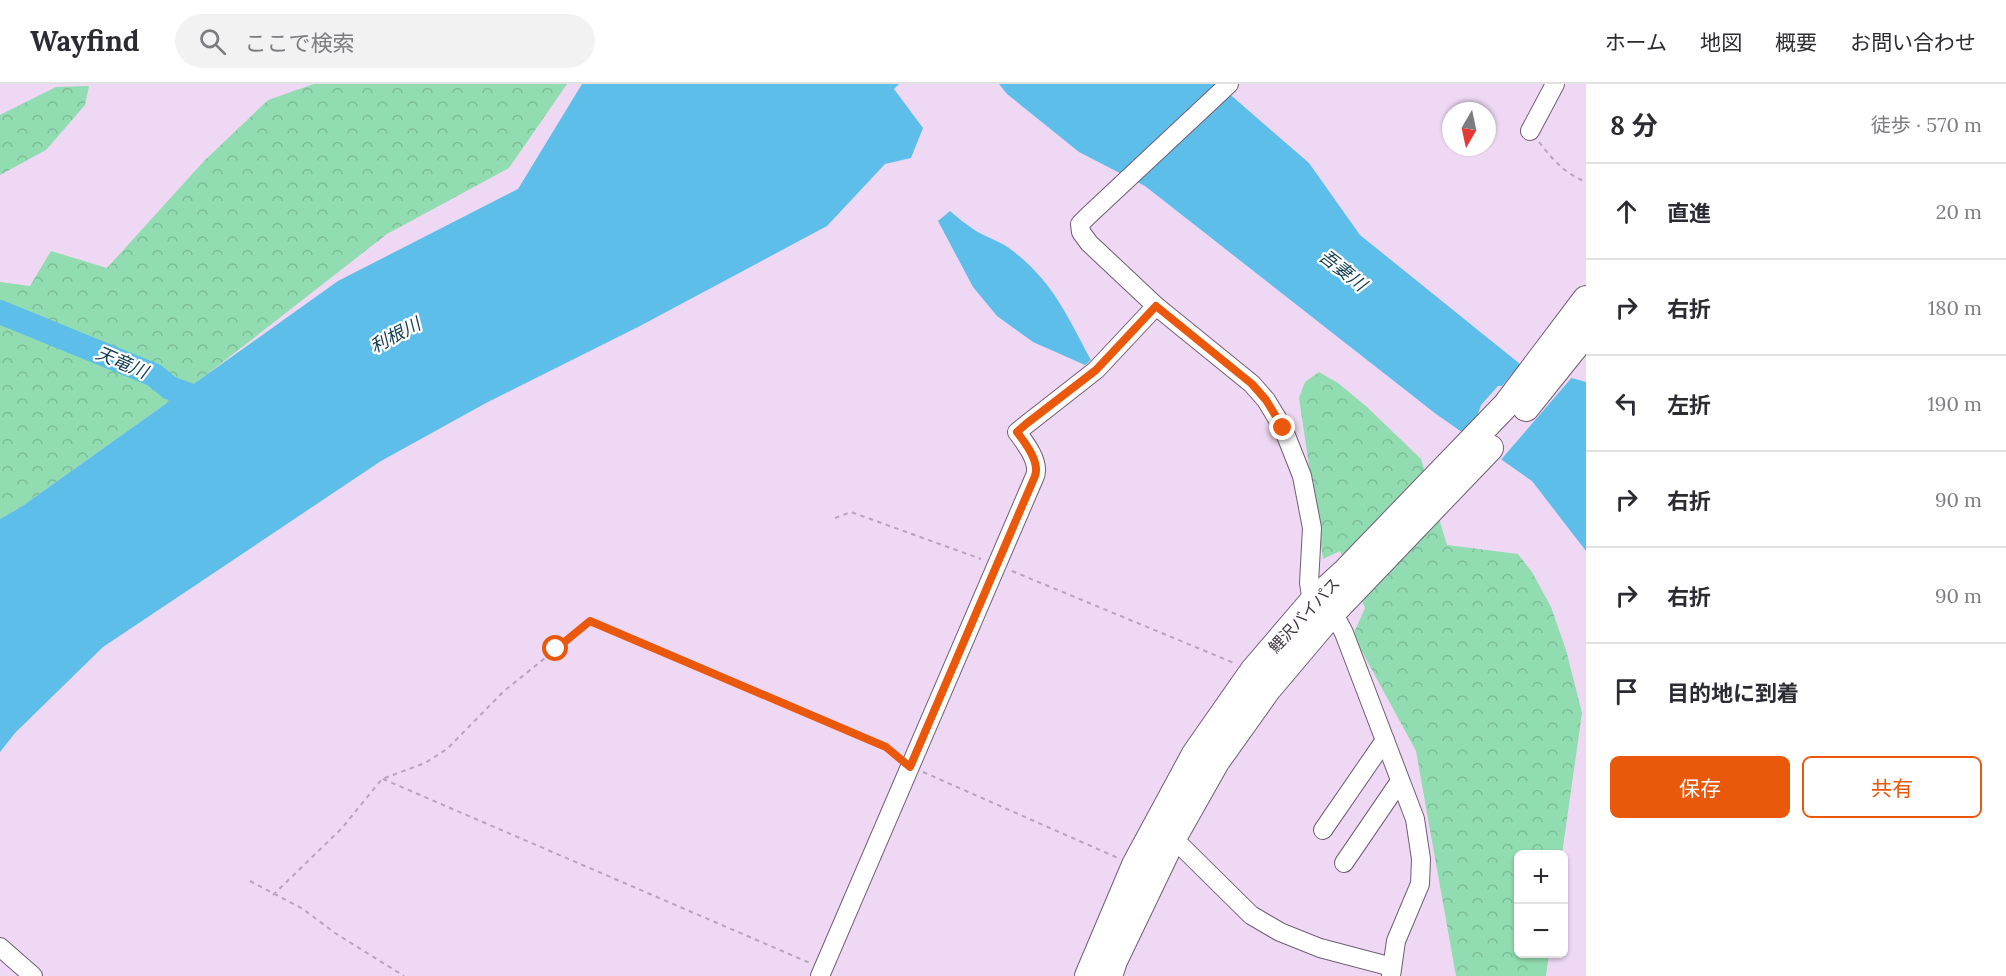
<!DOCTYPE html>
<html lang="ja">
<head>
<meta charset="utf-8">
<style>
	body { margin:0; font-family:Lora,"Noto Sans JP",serif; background:#f2f2f3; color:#2b2b33 }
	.controls { position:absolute; right:18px; bottom:18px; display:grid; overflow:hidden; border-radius:9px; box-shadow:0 2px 4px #0004 }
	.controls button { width:54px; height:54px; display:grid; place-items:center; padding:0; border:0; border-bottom:2px solid #e1e1e2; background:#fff; color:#2b2b33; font:30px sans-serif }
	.compass { position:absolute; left:1442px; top:18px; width:54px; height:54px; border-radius:50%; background:#fff; box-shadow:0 2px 4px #0004; rotate:189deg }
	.stop { position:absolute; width:18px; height:18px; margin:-14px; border:4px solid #ea580c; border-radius:50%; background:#fff }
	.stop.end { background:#ea580c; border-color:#fff; box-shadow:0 2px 6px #0008 }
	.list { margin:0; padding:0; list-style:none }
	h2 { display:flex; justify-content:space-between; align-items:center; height:78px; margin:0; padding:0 24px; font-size:26px }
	h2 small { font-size:20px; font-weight:400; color:#7c7c81 }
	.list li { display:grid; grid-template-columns:39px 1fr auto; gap:18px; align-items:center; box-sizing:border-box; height:96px; padding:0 24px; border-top:2px solid #e1e1e2 }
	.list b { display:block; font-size:22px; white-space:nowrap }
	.list em { font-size:20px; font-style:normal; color:#7c7c81 }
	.actions { display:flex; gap:12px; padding:18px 24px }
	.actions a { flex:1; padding:14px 0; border:2px solid #ea580c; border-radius:9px; text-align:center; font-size:21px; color:#ea580c }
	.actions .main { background:#ea580c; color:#fff }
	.icon { flex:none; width:33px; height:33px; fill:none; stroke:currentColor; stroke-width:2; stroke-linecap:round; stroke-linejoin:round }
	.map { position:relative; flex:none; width:1586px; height:892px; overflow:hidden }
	header { display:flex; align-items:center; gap:36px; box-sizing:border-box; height:84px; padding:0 30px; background:#fff; border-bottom:2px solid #e1e1e2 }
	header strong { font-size:28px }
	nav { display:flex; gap:33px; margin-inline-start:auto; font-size:21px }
	.search { width:420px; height:54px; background:#f2f2f3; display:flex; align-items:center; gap:15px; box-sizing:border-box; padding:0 21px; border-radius:33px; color:#7c7c81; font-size:22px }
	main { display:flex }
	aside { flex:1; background:#fff }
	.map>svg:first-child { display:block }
	.forest { fill:url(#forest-crowns) }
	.water { fill:#5ebeea }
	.pier { fill:#eed8f3 }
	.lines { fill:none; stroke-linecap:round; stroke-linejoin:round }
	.river { stroke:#5ebeea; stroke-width:24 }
	.minor-casing { stroke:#715e76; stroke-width:20 }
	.highway-casing { stroke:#715e76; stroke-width:28 }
	.path { stroke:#b7a5bb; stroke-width:2; stroke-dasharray:4.5 4.5; stroke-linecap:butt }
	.minor { stroke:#fff; stroke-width:18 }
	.highway { stroke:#fff; stroke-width:26 }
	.route { stroke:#ea580c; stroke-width:8 }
	.labels { text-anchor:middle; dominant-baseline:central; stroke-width:4.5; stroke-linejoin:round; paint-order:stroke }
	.street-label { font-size:16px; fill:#3f3641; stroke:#fff }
	.water-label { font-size:18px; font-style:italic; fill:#133d50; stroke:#fff }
</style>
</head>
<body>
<header>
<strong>Wayfind</strong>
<div class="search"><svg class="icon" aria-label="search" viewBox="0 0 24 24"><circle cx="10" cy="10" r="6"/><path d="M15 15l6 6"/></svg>ここで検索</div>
<nav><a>ホーム</a><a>地図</a><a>概要</a><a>お問い合わせ</a></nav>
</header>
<main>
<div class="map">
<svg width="1586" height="892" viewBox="0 0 1586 892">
	<defs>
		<pattern id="forest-crowns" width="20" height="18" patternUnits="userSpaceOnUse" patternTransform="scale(1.5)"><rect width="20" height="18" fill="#91dcb0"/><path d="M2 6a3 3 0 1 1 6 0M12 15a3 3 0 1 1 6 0" fill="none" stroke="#7ebd99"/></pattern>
	</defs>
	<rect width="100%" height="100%" fill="#eed8f3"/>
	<!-- forest -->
	<g class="forest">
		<polygon points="314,0 567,0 509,84 387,150 205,292 21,423 0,435 0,198 30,202 51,167 107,184 204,77 268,16"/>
		<polygon points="89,2 85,21 46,66 0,91 0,31 56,3"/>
		<polygon points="1319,288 1338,299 1367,323 1421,375 1447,461 1518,470 1532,488 1551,523 1566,566 1582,629 1562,770 1518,770 1518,870 1549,870 1546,892 1456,892 1416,667 1353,551 1365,524 1340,467 1323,475 1299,314 1305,298"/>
	</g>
	<!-- water -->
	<g class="water">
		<polygon points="582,0 899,0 894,5 923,44 911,74 885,80 827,142 638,243 486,319 381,377 103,563 15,649 0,668 0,435 21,423 338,197 518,105"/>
		<polygon points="999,0 1218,0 1309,79 1360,151 1520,280 1586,298 1586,467 1532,397 1436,330 1145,102 1079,68 1007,10"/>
		<path d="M950,127C958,134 967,141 976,147C988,154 1002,158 1013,167C1054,199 1067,232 1091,276L1085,281L1033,258L997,232L973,203L938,137Z"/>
	</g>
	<!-- pier -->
	<polygon class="pier" points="1522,278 1574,291 1499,378 1460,350 1477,333 1481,321 1498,302 1502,302"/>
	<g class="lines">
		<!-- river -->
		<polyline class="river" points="0,228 154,291 170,304 212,319"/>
		<defs>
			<g id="minor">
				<polyline points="1229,0 1088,132 1080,140 1081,148 1089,159 1156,222 1252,300 1266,316 1283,344 1302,392 1312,444 1309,499 1312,518"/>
				<polyline points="1530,47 1555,0"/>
				<polyline points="1333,528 1344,549 1415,735 1421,775 1420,800 1396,857 1391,892"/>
				<polyline points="1323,746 1385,656"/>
				<polyline points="1173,754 1251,831 1280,848 1320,864 1392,883"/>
				<polyline points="1344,779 1400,697"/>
				<polyline points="0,863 33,892"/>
				<path d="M820,892L1035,392C1040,378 1026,360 1017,348L1096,286L1156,222"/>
			</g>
			<g id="highway">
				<polyline points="1526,324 1586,249"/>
				<polyline points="1088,892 1135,781 1195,670 1253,587 1312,518 1346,487 1506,321 1586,215"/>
				<polyline points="1109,892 1114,877 1173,754 1216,678 1268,605 1333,528 1490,364"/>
			</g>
		</defs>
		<!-- minor casing -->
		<use href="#minor" class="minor-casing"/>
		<!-- highway casing -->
		<use href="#highway" class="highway-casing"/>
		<!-- path -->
		<g class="path">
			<path d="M1539,58C1553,76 1564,89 1586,98"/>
			<polyline points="835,434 851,428 981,475"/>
			<polyline points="1012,487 1234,579"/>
			<polyline points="923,688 1118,774"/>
			<polyline points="383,695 810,879"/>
			<polyline points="250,797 303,825 335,849 404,892"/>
			<polyline points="273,811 342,744 382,695 425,679 447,665 504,607 590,538 886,663 898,673"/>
		</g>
		<!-- minor -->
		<use href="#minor" class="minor"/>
		<!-- highway -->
		<use href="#highway" class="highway"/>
	</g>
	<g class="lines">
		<!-- route -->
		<path class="route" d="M556,565L590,537L886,663L910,683L1035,392C1040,378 1026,360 1017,348L1026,340L1096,286L1156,222L1252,300L1266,316L1283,344"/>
	</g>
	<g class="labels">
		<!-- street labels -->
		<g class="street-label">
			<text transform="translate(1304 531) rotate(-47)">鯉沢バイパス</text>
		</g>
		<!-- water labels -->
		<g class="water-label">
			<text transform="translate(1343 186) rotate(38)">吾妻川</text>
			<text transform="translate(395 251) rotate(-28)">利根川</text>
			<text transform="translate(122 278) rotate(23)">天竜川</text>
		</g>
	</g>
</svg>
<div class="controls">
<button>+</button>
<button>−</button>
</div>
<svg class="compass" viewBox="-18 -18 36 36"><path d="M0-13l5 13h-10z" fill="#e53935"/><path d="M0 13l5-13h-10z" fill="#7c7c81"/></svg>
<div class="stop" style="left:556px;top:565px"></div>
<div class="stop end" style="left:1283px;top:344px"></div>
</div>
<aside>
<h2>8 分<small>徒歩 · 570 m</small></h2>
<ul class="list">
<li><svg class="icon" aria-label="ahead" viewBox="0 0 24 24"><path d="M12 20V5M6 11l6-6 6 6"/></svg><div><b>直進</b></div><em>20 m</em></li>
<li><svg class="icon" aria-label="right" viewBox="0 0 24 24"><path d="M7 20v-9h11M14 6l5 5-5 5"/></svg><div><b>右折</b></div><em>180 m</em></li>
<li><svg class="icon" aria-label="left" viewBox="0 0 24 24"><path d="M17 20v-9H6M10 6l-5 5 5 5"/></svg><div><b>左折</b></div><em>190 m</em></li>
<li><svg class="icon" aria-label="right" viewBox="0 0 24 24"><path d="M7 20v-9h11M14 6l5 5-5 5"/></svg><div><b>右折</b></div><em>90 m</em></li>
<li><svg class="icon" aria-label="right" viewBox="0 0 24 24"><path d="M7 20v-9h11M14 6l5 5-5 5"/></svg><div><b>右折</b></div><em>90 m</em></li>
<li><svg class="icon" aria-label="arrive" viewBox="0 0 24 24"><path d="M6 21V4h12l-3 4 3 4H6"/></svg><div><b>目的地に到着</b></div></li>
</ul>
<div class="actions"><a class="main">保存</a><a>共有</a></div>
</aside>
</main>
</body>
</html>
